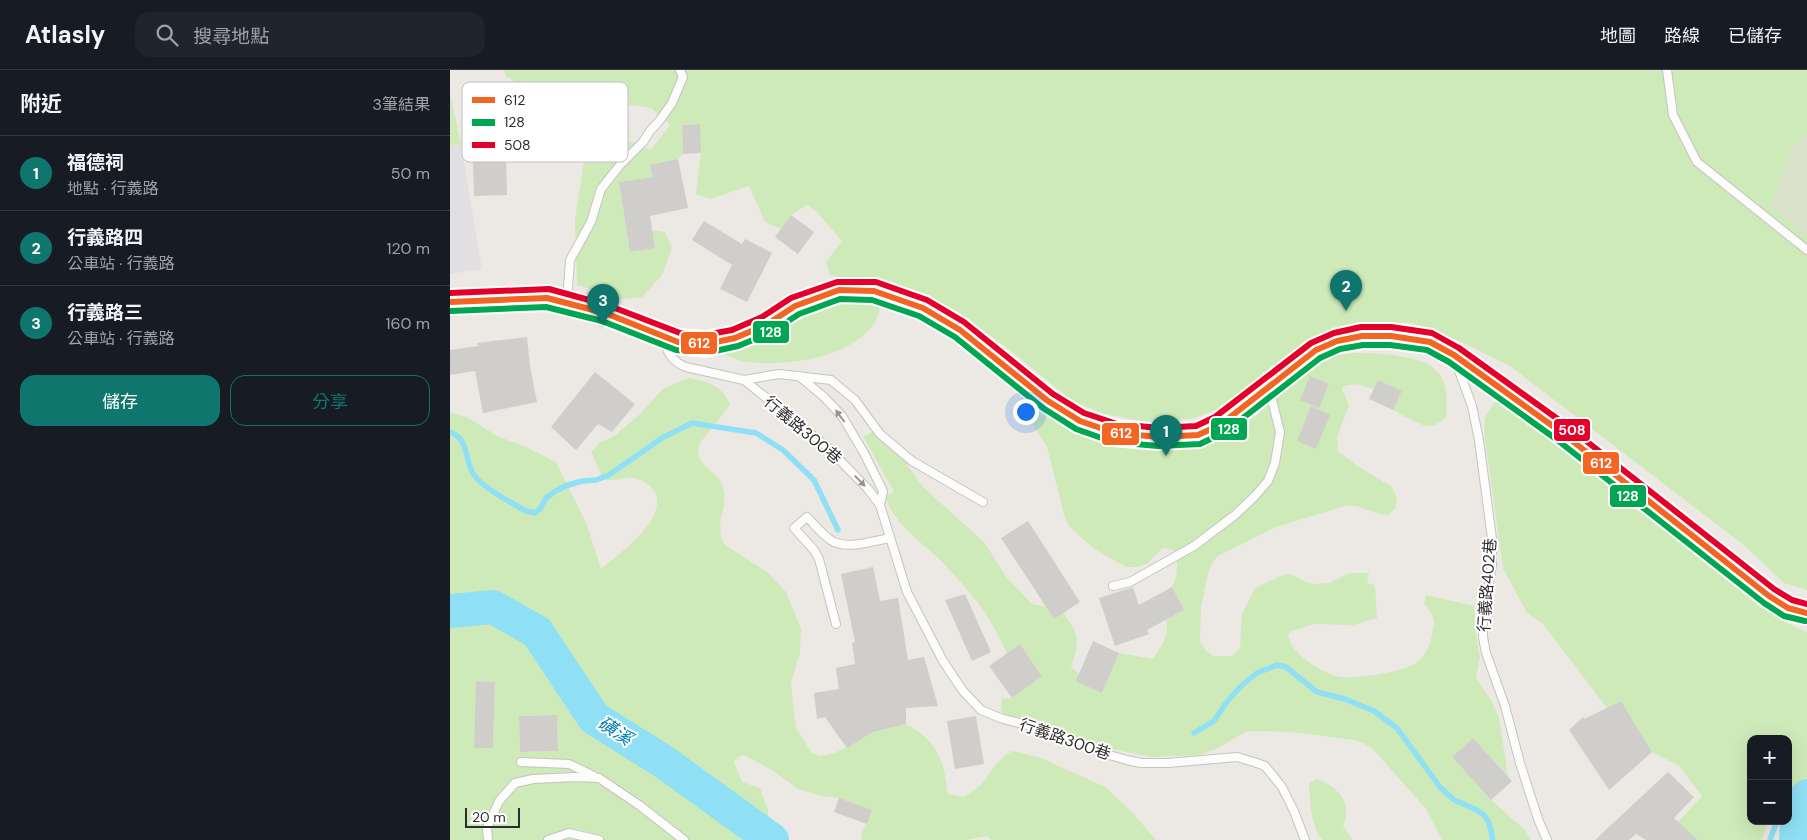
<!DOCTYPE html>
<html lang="zh-TW">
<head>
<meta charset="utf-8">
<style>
	body { margin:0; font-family:"DM Sans","Noto Sans TC",sans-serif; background:#20242c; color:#f1f3f6 }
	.controls { position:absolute; right:15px; bottom:15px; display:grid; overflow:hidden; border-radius:10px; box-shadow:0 5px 20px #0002 }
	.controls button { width:45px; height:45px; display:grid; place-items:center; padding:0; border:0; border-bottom:1px solid #363941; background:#171b24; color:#f1f3f6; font:25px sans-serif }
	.scale { position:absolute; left:15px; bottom:12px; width:55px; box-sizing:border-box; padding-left:5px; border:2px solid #2d2d2d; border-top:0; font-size:14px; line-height:18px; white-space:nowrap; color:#2d2d2d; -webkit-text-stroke:4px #fff; paint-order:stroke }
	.you { position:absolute; left:575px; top:341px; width:18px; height:18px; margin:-12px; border:4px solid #fff; border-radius:50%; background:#1a73e8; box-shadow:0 0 0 8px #1a73e833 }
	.badge { display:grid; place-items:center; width:32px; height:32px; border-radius:50%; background:#0f766e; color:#fff; font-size:16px; font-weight:700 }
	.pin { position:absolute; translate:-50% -41px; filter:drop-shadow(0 1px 2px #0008) }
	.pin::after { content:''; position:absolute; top:26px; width:18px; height:15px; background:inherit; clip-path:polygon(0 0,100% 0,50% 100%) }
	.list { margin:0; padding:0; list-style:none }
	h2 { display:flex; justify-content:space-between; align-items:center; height:65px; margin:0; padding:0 20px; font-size:21px }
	h2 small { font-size:16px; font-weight:400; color:#9ea1a6 }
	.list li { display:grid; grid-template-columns:32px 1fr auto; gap:15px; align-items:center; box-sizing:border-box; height:75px; padding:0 20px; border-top:1px solid #363941 }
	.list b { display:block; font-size:19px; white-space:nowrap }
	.list p { margin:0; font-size:16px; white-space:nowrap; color:#9ea1a6 }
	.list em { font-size:16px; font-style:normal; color:#9ea1a6 }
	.actions { display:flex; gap:10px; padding:15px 20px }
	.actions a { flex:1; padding:11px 0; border:1px solid #0f766e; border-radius:15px; text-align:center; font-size:18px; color:#0f766e }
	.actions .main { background:#0f766e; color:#fff }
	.icon { flex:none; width:28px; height:28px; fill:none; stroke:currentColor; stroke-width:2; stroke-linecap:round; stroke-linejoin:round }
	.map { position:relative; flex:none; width:1357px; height:770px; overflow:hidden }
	header { display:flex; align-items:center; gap:30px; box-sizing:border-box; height:70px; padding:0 25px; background:#171b24; border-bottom:1px solid #363941 }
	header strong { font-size:24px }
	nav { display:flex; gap:28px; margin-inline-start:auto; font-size:18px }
	.search { width:350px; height:45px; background:#20242c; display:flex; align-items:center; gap:12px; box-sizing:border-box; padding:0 18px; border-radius:15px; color:#9ea1a6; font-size:19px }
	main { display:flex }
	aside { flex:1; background:#171b24 }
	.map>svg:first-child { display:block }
	.industrial { fill:#e2dfe2 }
	.green { fill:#cfeab9; fill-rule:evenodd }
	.cemetery { fill:#d9e1c9 }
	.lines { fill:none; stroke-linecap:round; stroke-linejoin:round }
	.stream { stroke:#8fe0f4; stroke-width:5.5 }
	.river { stroke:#8fe0f4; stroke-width:34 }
	.building { fill:#d0ceca }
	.service-casing { stroke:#c5c4c4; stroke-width:10 }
	.tertiary-casing { stroke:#c5c4c4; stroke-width:21 }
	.service { stroke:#fcfcfb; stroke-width:8 }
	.tertiary { stroke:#fcfcfb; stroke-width:19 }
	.bus-1-casing { stroke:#fff; stroke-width:10 }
	.bus-2-casing { stroke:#fff; stroke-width:10 }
	.bus-3-casing { stroke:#fff; stroke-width:10 }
	.bus-1 { stroke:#f26522; stroke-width:6 }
	.bus-2 { stroke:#00a651; stroke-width:6 }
	.bus-3 { stroke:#e4002b; stroke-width:6 }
	.oneway { fill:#949494 }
	.labels { text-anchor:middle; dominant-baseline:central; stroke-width:4; stroke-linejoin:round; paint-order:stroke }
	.street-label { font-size:16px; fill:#2d2d2d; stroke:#fff }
	.water-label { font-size:18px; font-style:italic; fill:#007baf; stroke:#fff }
	.key { fill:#fff; stroke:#c0c0c0; stroke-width:1 }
	.key-label { font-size:14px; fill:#2d2d2d }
	.line-badge { stroke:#fff; stroke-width:2 }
	.badge-label { font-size:14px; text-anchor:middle; font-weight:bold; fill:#fff }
</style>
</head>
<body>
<header>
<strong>Atlasly</strong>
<div class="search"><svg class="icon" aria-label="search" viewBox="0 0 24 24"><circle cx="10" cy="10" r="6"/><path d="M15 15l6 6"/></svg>搜尋地點</div>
<nav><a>地圖</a><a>路線</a><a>已儲存</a></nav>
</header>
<main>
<aside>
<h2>附近<small>3筆結果</small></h2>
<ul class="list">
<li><span class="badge">1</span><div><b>福德祠</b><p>地點 · 行義路</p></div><em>50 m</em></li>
<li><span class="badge">2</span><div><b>行義路四</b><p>公車站 · 行義路</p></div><em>120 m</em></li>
<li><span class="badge">3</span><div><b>行義路三</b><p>公車站 · 行義路</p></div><em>160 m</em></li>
</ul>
<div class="actions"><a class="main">儲存</a><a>分享</a></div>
</aside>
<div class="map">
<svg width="1357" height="770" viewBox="0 0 1357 770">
	<rect width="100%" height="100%" fill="#ece8e3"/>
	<!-- industrial -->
	<polygon class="industrial" points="11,74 32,199 0,204 0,76"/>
	<!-- green -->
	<g class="green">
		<polygon points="54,0 1357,0 1357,66 1343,76 1321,136 1357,166 1357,520 1334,513 1295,476 1060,296 1010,271 961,253 927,252 873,263 780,335 741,349 692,351 655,344 622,331 560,280 505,240 435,216 380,205 376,192 392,171 367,142 357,135 341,145 331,159 315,152 299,116 260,129 246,124 251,83 249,54 232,55 233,84 228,89 201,95 203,107 169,112 180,182 205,178 202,160 215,162 222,178 212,205 192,227 171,229 127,215 125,150 135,84 155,62 201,80 220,55 201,38 76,19 56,6"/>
		<polygon points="0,23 11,74 0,76"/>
		<path d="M406,224L425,230L430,235C429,240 428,246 426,250C405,288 336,297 297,292C287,291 277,285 268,281L269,277L368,230Z"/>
		<path d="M903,283C926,283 974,284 989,303C998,315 997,334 996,348C991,351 987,355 981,356C971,357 952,345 943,340L952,321L928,310L924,319L906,314L894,316L892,319L899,335L887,367L888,381L906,395L942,417L947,429L945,439L937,445L929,444L906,436H895L826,457L768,486L763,492L758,503L751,537L750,572L756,581L763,586H782L790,578L792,544L805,518L833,505L840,504L858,513L868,514L879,513L900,503H919L917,513L925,515L927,548L903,555L865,554L841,561L838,565C840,583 873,604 890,607C905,609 953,602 965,594C975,587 980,576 982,565C982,561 985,554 984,550C983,544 977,538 974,533L976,525L1024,536L1025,559L1030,587L1026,608L1041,630L1049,648L1058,706L1023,668L1002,687L1041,730L1075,760L1081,770H992L976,739L923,679L913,673L904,670L842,662L797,661L768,678L750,685L701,687L648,676L594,654L553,644L551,640L552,629L562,628L592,605L570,574L557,583C551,572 546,560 539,549C527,529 510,512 495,495C473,472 445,457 435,426L444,422L413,366L425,361L452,387L473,417L534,472L557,508L582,534L596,537L604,549L613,543C631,565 629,571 621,597L652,623L669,583L703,589C711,577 720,565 716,550L734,540L722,517C729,504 728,493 723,480L713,478L697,494L686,497H676L643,478L619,456L614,445L597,377L569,333L574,325L592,336L666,371L731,375L758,371L784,360L807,345L855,299L887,285Z"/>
		<path d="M238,308C256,311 274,316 280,335L250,373C241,397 269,399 273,417C279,439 263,451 274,474L317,502L336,522L351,559L350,583L341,612L343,635L346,658L362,683L370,686L384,683L397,678L423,662L456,654C489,672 493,689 498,724L513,727L523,721L533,713L546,694L554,686L563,681L591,688L655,717L682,742L706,770H541L538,766L513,770H412L411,766L421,740L389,728L372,726L348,719L322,700L294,685L288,687L284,692L292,712L310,718L318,740L319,770H0V343L17,347L47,366L76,377L106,392L137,455L151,499C169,484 218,449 205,422C201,415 192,409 183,408C175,407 165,411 156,410L152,406L141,382L149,373L164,366L188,346L213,319ZM27,611L45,612L43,678H24ZM107,645L108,681L70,682L69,646Z"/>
		<polygon points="1047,329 1066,339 1098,367 1283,511 1324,546 1357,563 1357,708 1338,720 1338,669 1301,669 1301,751 1317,751 1312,770 1248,770 1228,752 1252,726 1229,696 1202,682 1171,631 1157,638 1093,554 1077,543 1053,498 1034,361 1035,347"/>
		<path d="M866,709C888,716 903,733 893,756L903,770H872C861,756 860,731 859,714Z"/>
	</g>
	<!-- cemetery -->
	<polygon class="cemetery" points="1357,66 1357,166 1321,136 1343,76"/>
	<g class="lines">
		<!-- stream -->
		<g class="stream">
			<path d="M0,362C20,369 14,391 24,405C33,418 62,433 76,441L85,443L90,439L96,428L104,422L115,416L132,411L146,410L159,405L212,368L242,353L306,363L333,380L364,410L388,460"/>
			<polyline points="744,663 764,651 776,633 790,617 807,603 827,595 836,597 867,622 895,629 924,641 947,658 989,716 1004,730 1025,739 1034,745 1039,753 1043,770"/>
			<polyline points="1338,743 1348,740"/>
			<polyline points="1320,770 1327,751"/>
		</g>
		<!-- river -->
		<g class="river">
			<polyline points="0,541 43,537 87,562 144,648 214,692 322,770"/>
			<polyline points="1346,770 1348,740 1357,726"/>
		</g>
	</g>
	<!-- building -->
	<g class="building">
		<polygon points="250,54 251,83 233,84 232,55"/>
		<polygon points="65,64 129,67 128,88 56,85 57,125 24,126 22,68 65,66"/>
		<polygon points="228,89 238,138 200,146 205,178 180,182 169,112 203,107 200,95"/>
		<polygon points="341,145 364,162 348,184 325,167"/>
		<polygon points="254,151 292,174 295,169 322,183 297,232 270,219 282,195 242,170"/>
		<polygon points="77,267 80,296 87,332 33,343 25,301 0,305 0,280 28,276 27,273"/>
		<polygon points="145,302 185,334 162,362 148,354 126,380 101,357"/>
		<polygon points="860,306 879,314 869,338 850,330"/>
		<polygon points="928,310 952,321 943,340 919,329"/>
		<polygon points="861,336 880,345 866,379 847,371"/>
		<polygon points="578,451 630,532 604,549 551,468"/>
		<polygon points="423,497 430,531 448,528 458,590 474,587 488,636 456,638 456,654 423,662 397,678 375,647 367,649 364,623 389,619 386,598 405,594 402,573 405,572 391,504"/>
		<polygon points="683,517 689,535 722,517 734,540 697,560 699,564 665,576 649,528"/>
		<polygon points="515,524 541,582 522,591 495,530"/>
		<polygon points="643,571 669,583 652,623 626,611"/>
		<polygon points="570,574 592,606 562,628 539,596"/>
		<polygon points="26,611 45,612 43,678 24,678"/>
		<polygon points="1171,631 1202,682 1159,720 1119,660 1133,647 1134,649"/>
		<polygon points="107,645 108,681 70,682 69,646"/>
		<polygon points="526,646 534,694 505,699 497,651"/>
		<polygon points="1023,668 1062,711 1041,730 1002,687"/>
		<polygon points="1218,702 1244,727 1224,748 1248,770 1196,770 1186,764 1179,770 1145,770"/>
		<polygon points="389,728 422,740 417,754 384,742"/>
	</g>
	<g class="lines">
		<defs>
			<g id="service">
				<polyline points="1217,0 1223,45 1247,92 1357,180"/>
				<polyline points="117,232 120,190 141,152 151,119 170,95 193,72 200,61 210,50 222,33 233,7 230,0"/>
				<path d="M212,269C218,282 222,292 236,297L294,310L329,304L381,310L405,330L430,364L462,391L533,432"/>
				<polyline points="1005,290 1022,336 1029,370 1042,469 1042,495 1033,550 1033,567 1036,583 1055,636 1070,693 1088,749 1097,770"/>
				<polyline points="349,306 374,327 392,346 414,383 433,421 430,435"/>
				<polyline points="294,310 376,376 418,419 430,435 457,522 493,591 513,621 531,640 550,648 603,662 659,685 677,690 691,693 718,693 787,687 804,692 815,696 832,717 844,741 855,770"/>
				<polyline points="663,516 680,512 744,476 785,445 805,426 818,411 825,393 830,362 819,318"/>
				<path d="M386,554L369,489L364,480L344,458L357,447C365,455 374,467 384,472C400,479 423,471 440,468"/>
				<polyline points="71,692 119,694 144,706"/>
				<polyline points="38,770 37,758 49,731 65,713 83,709 126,707 149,708 189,735 234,770"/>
				<polyline points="98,770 119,763 149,770"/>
			</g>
			<polyline id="tertiary" points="0,232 20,230 97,228 117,232 155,243 228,272 256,274 285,268 316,255 345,236 389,220 424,221 473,238 510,260 598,331 630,351 665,363 709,367 748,365 770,355 866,280 887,271 912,266 941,266 980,272 1004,285 1111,362 1319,526 1338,538 1357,543"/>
		</defs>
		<!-- service casing -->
		<use href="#service" class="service-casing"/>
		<!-- tertiary casing -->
		<use href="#tertiary" class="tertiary-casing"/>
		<!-- service -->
		<use href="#service" class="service"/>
		<!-- tertiary -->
		<use href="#tertiary" class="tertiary"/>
		<defs>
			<polyline id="bus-1" points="0,232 97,228 155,243 228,272 256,274 285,268 316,255 345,236 389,220 424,221 473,238 510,260 598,331 630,351 665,363 709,367 748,365 770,355 866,280 887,271 912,266 941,266 980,272 1004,285 1111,362 1319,526 1338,538 1357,543"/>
			<polyline id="bus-2" points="1,241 96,237 152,251 226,280 256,283 288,276 320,263 349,244 390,229 422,230 469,246 505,267 593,338 626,359 663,372 708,376 750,374 775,362 870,288 890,279 913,275 940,275 977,280 999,292 1106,369 1314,533 1334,546 1355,551"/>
			<polyline id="bus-3" points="0,223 99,219 157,235 230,263 255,265 282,260 312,247 341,228 387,212 426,212 477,230 514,252 603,324 634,343 667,354 709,358 746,356 765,347 861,273 884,263 911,257 941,257 982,263 1009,278 1116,355 1324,519 1342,530 1357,534"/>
		</defs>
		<!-- bus-1 casing -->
		<use href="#bus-1" class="bus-1-casing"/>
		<!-- bus-2 casing -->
		<use href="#bus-2" class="bus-2-casing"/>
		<!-- bus-3 casing -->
		<use href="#bus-3" class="bus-3-casing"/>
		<!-- bus-1 -->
		<use href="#bus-1" class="bus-1"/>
		<!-- bus-2 -->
		<use href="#bus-2" class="bus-2"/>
		<!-- bus-3 -->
		<use href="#bus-3" class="bus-3"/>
	</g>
	<!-- one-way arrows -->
	<defs><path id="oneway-solid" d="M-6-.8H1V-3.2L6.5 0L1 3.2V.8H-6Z" transform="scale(1.25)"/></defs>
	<g class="oneway">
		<use href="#oneway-solid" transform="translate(390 346) rotate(-127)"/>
		<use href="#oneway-solid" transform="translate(410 411) rotate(46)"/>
	</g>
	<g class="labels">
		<!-- street labels -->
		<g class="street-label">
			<text transform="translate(353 360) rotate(40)">行義路300巷</text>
			<text transform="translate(1037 515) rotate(-86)">行義路402巷</text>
			<text transform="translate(615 669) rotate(19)">行義路300巷</text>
		</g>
		<!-- water labels -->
		<g class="water-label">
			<text transform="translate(165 661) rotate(33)">磺溪</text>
		</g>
	</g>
	<!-- legend -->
	<rect x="12" y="12" width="166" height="80" rx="8" class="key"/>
	<rect x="22" y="27" width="23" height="6" fill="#f26522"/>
	<rect x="22" y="49" width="23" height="7" fill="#00a651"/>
	<rect x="22" y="72" width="23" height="6" fill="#e4002b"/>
	<g class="key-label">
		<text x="54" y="35">612</text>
		<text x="54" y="57">128</text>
		<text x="54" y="80">508</text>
	</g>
	<g class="line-badge">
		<rect x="302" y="250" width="38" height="24" rx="5" fill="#00a651"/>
		<rect x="230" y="261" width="38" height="24" rx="5" fill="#f26522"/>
		<rect x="760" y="347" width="38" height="24" rx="5" fill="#00a651"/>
		<rect x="1103" y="348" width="38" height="24" rx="5" fill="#e4002b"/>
		<rect x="651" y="352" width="39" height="24" rx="5" fill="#f26522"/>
		<rect x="1132" y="381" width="38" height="24" rx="5" fill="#f26522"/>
		<rect x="1159" y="414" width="38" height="24" rx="5" fill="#00a651"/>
	</g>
	<g class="badge-label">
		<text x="321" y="267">128</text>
		<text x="249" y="278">612</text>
		<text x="779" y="364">128</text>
		<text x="1122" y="365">508</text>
		<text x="671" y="368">612</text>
		<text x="1151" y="398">612</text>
		<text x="1178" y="431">128</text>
	</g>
</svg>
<div class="controls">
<button>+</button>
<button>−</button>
</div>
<div class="scale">20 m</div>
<div class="you"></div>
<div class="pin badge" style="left:716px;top:386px">1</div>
<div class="pin badge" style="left:896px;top:241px">2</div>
<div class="pin badge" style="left:153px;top:255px">3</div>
</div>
</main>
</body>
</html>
